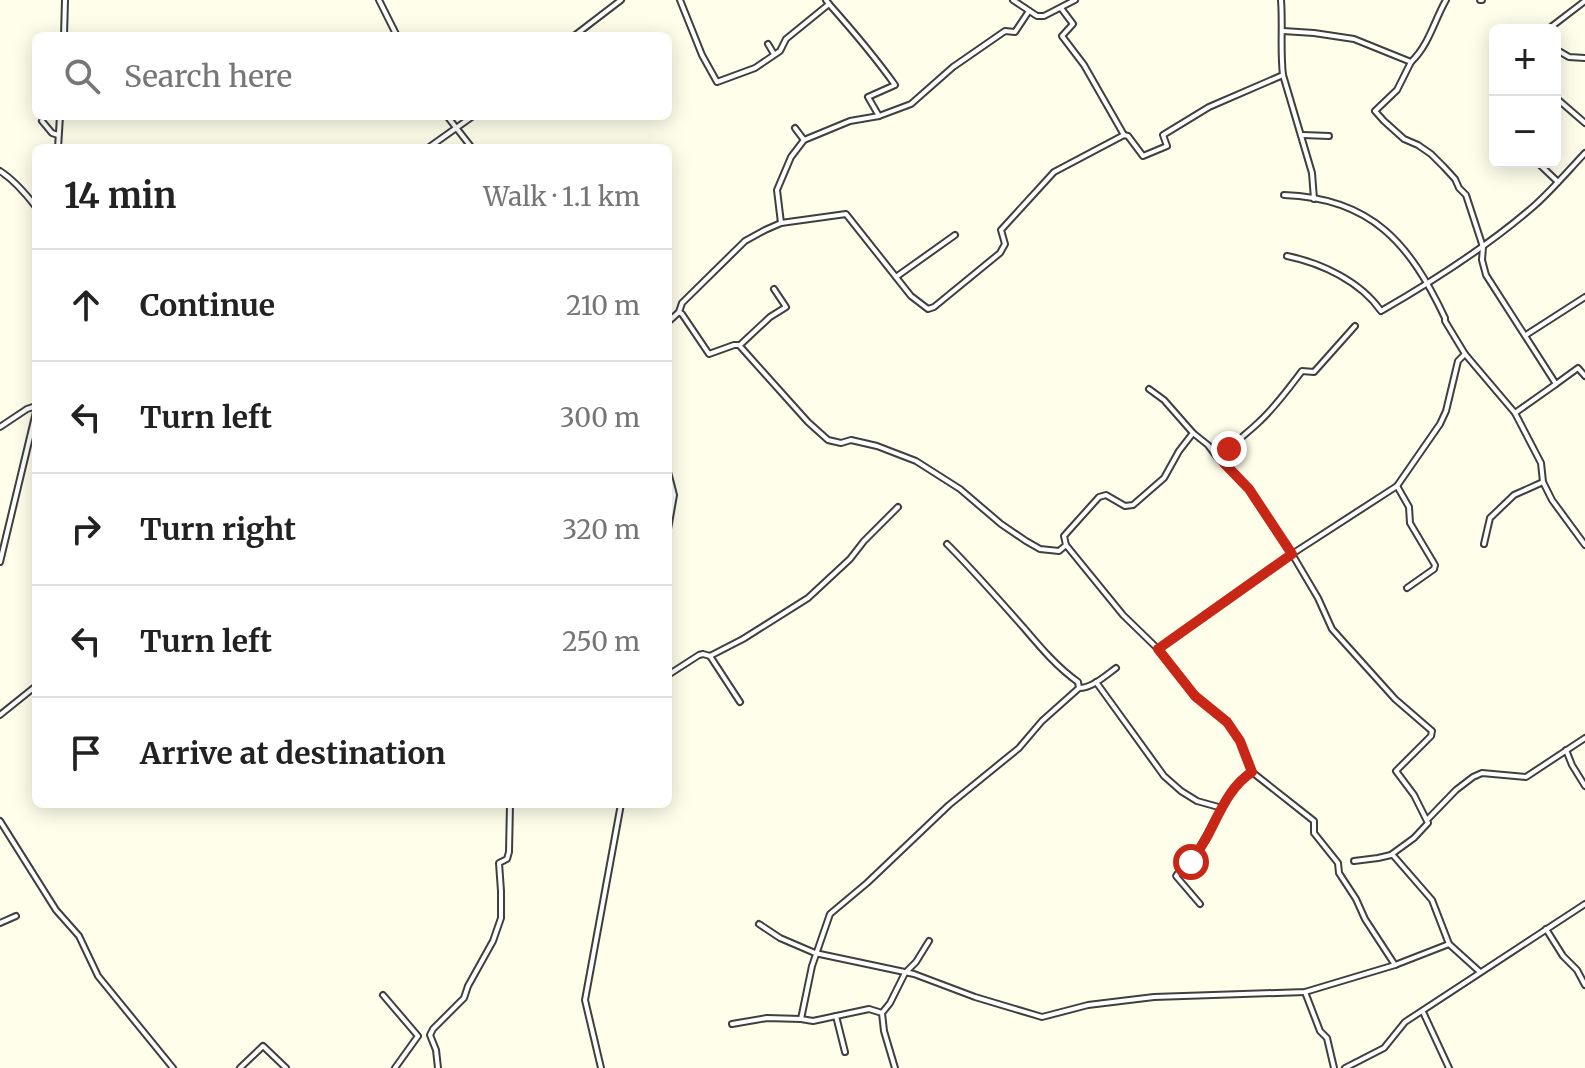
<!DOCTYPE html>
<html lang="en">
<head>
<meta charset="utf-8">
<style>
	body { margin:0; font-family:Merriweather,serif; background:#f2f2f2; color:#222 }
	.controls { position:absolute; right:24px; top:24px; display:grid; overflow:hidden; border-radius:12px; box-shadow:0 4px 20px #0003 }
	.controls button { width:72px; height:72px; display:grid; place-items:center; padding:0; border:0; border-bottom:2px solid #e0e0e0; background:#fff; color:#222; font:40px sans-serif }
	.stop { position:absolute; width:24px; height:24px; margin:-18px; border:6px solid #c82617; border-radius:50%; background:#fff }
	.stop.end { background:#c82617; border-color:#fff; box-shadow:0 2px 8px #0008 }
	.list { margin:0; padding:0; list-style:none }
	h2 { display:flex; justify-content:space-between; align-items:center; height:104px; margin:0; padding:0 32px; font-size:34px }
	h2 small { font-size:26px; font-weight:400; color:#767676 }
	.list li { display:grid; grid-template-columns:52px 1fr auto; gap:24px; align-items:center; box-sizing:border-box; height:112px; padding:0 32px; border-top:2px solid #e0e0e0 }
	.list b { display:block; font-size:30px; white-space:nowrap }
	.list em { font-size:26px; font-style:normal; color:#767676 }
	.icon { flex:none; width:44px; height:44px; fill:none; stroke:currentColor; stroke-width:2; stroke-linecap:round; stroke-linejoin:round }
	.map { position:relative; flex:none; width:1585px; height:1068px; overflow:hidden }
	.search { position:absolute; background:#fff; box-shadow:0 4px 20px #0003; left:32px; top:32px; width:640px; height:88px; display:flex; align-items:center; gap:20px; box-sizing:border-box; padding:0 28px; border-radius:12px; color:#767676; font-size:30px }
	.panel { position:absolute; background:#fff; box-shadow:0 4px 20px #0003; left:32px; top:144px; width:640px; height:664px; border-radius:12px }
	.map>svg:first-child { display:block }
	.lines { fill:none; stroke-linecap:round; stroke-linejoin:round }
	.minor-casing { stroke:#3f3f3f; stroke-width:8 }
	.minor { stroke:#fff; stroke-width:4 }
	.route { stroke:#c82617; stroke-width:10 }
</style>
</head>
<body>
<div class="map">
<svg width="1585" height="1068" viewBox="0 0 1585 1068">
	<rect width="100%" height="100%" fill="#fffeeb"/>
	<g class="lines">
		<defs>
			<g id="minor">
				<polyline points="379,0 397,36"/>
				<polyline points="680,0 702,55 717,82 755,68 780,51 786,39 829,4 826,0"/>
				<polyline points="1013,0 1037,16 1044,16 1075,0"/>
				<path d="M1281,0C1283,25 1280,50 1283,75L1312,173L1314,199"/>
				<polyline points="1480,0 1482,0"/>
				<path d="M829,4C853,31 875,57 895,85L868,97L879,116"/>
				<polyline points="1061,8 1073,24 1062,36 1084,65 1124,135"/>
				<polyline points="1551,30 1551,27 1585,1"/>
				<path d="M1283,31L1314,33L1354,39L1411,62C1429,45 1434,21 1446,0"/>
				<polyline points="64,36 65,0"/>
				<polyline points="574,36 621,0"/>
				<polyline points="768,44 774,54"/>
				<polyline points="1555,44 1557,50 1569,57 1585,58"/>
				<polyline points="1555,97 1585,123"/>
				<polyline points="447,116 472,148"/>
				<polyline points="42,121 52,133 58,135"/>
				<polyline points="795,128 804,140"/>
				<polyline points="1303,135 1329,136"/>
				<polyline points="58,148 60,116"/>
				<polyline points="428,148 473,116"/>
				<polyline points="1537,162 1558,182"/>
				<path d="M0,171C14,180 26,194 36,207"/>
				<path d="M1284,195C1372,198 1410,244 1445,318V321L1465,354"/>
				<polyline points="781,223 777,190 791,157 804,140 850,121 879,116 911,104 953,67 1005,31 1015,32 1029,11"/>
				<path d="M1287,256C1322,263 1361,282 1381,311C1435,280 1487,247 1534,206C1552,190 1568,171 1585,153"/>
				<polyline points="896,277 955,235"/>
				<polyline points="679,312 682,314 709,354 734,345 739,345 808,422 828,440 841,443 851,440 877,446 916,461 960,489 1001,524 1026,541 1040,549 1059,551 1066,545 1064,536 1099,497 1106,495 1125,506 1133,505 1164,478 1179,451 1193,433 1164,400 1149,389"/>
				<polyline points="668,322 679,312 682,303 745,241 765,230 781,223 846,214 911,296 928,309 934,307 1000,253 1005,244 1001,230 1054,172 1124,135 1128,136 1143,156 1167,146 1163,135 1209,107 1283,75"/>
				<polyline points="1526,335 1585,297"/>
				<polyline points="740,345 770,317 786,307 774,289"/>
				<polyline points="1556,384 1578,368 1585,376"/>
				<polyline points="1515,413 1541,463 1543,482 1552,500 1585,545"/>
				<polyline points="0,427 27,409 36,406"/>
				<path d="M1224,463C1231,442 1245,436 1260,421C1276,406 1289,388 1302,371L1314,372L1355,326"/>
				<polyline points="668,472 674,495 668,529"/>
				<polyline points="1397,486 1409,507 1410,523 1435,565 1434,569 1407,588"/>
				<path d="M947,544C974,571 999,600 1024,628C1041,648 1057,667 1078,682L1079,688"/>
				<polyline points="1484,544 1490,518 1514,495 1543,482"/>
				<polyline points="1066,545 1123,615 1158,649 1195,696 1227,722 1240,741 1252,772 1314,821 1314,833 1338,863 1339,873 1356,899 1365,919 1395,965 1449,944 1432,900 1392,854 1414,838 1428,823 1414,795 1396,771 1431,736 1432,731 1395,699 1332,629 1318,598 1292,554 1249,489 1217,457 1208,445 1193,433"/>
				<polyline points="0,562 36,412"/>
				<polyline points="1158,649 1292,554 1397,486 1440,424 1446,411 1458,361 1465,354 1515,413 1556,384 1486,275 1482,260 1483,247 1466,195 1459,188 1455,179 1444,167 1431,154 1418,145 1404,139 1384,121 1375,111 1397,90 1411,62"/>
				<polyline points="710,656 740,702"/>
				<polyline points="668,675 699,655 703,654 710,656 743,639 808,598 850,559 864,541 898,507"/>
				<polyline points="1096,682 1164,776 1181,791 1197,801 1222,808"/>
				<polyline points="0,715 36,686"/>
				<polyline points="1566,750 1572,765 1585,786"/>
				<polyline points="1427,820 1456,790 1473,777 1482,773 1526,777 1585,738"/>
				<polyline points="0,821 56,910 79,936 98,976 173,1068"/>
				<polyline points="1354,861 1378,858 1391,855"/>
				<path d="M1200,904L1176,876C1180,869 1188,865 1193,858C1213,830 1223,791 1252,772"/>
				<polyline points="0,923 16,916"/>
				<polyline points="759,924 780,938 815,953 914,974 975,997 1042,1017 1088,1005 1154,997 1305,992 1395,965"/>
				<polyline points="1546,929 1563,956 1577,970 1585,985"/>
				<polyline points="1449,944 1480,972"/>
				<polyline points="1305,992 1320,1031 1327,1038 1334,1068"/>
				<polyline points="383,995 418,1036 395,1068"/>
				<polyline points="1423,1012 1449,1068"/>
				<polyline points="836,1016 845,1052"/>
				<path d="M801,1019L812,966L830,914L867,883L949,805L1019,748L1042,721L1079,688C1092,688 1105,676 1116,668"/>
				<polyline points="732,1024 767,1018 801,1019 813,1021 869,1009 882,1013"/>
				<polyline points="240,1068 263,1046 286,1068"/>
				<polyline points="438,1068 436,1050 430,1035 433,1029 464,998 468,986 493,941 501,918 501,891 499,863 507,859 509,852 510,804"/>
				<polyline points="601,1068 585,1000 621,804"/>
				<polyline points="895,1068 884,1031 882,1013 890,1003 905,973 916,962 929,941"/>
				<polyline points="1345,1068 1384,1048 1405,1022 1585,904"/>
			</g>
		</defs>
		<!-- minor casing -->
		<use href="#minor" class="minor-casing"/>
		<!-- minor -->
		<use href="#minor" class="minor"/>
	</g>
	<g class="lines">
		<!-- route -->
		<path class="route" d="M1191,862C1197,853 1203,844 1208,835C1220,812 1230,786 1252,772L1240,741L1227,722L1195,696L1158,649L1292,554L1249,489L1224,463L1229,449"/>
	</g>
</svg>
<div class="controls">
<button>+</button>
<button>−</button>
</div>
<div class="stop" style="left:1191px;top:862px"></div>
<div class="stop end" style="left:1229px;top:449px"></div>
<div class="search"><svg class="icon" aria-label="search" viewBox="0 0 24 24"><circle cx="10" cy="10" r="6"/><path d="M15 15l6 6"/></svg>Search here</div>
<section class="panel">
<h2>14 min<small>Walk · 1.1 km</small></h2>
<ul class="list">
<li><svg class="icon" aria-label="ahead" viewBox="0 0 24 24"><path d="M12 20V5M6 11l6-6 6 6"/></svg><div><b>Continue</b></div><em>210 m</em></li>
<li><svg class="icon" aria-label="left" viewBox="0 0 24 24"><path d="M17 20v-9H6M10 6l-5 5 5 5"/></svg><div><b>Turn left</b></div><em>300 m</em></li>
<li><svg class="icon" aria-label="right" viewBox="0 0 24 24"><path d="M7 20v-9h11M14 6l5 5-5 5"/></svg><div><b>Turn right</b></div><em>320 m</em></li>
<li><svg class="icon" aria-label="left" viewBox="0 0 24 24"><path d="M17 20v-9H6M10 6l-5 5 5 5"/></svg><div><b>Turn left</b></div><em>250 m</em></li>
<li><svg class="icon" aria-label="arrive" viewBox="0 0 24 24"><path d="M6 21V4h12l-3 4 3 4H6"/></svg><div><b>Arrive at destination</b></div></li>
</ul>
</section>
</div>
</body>
</html>
